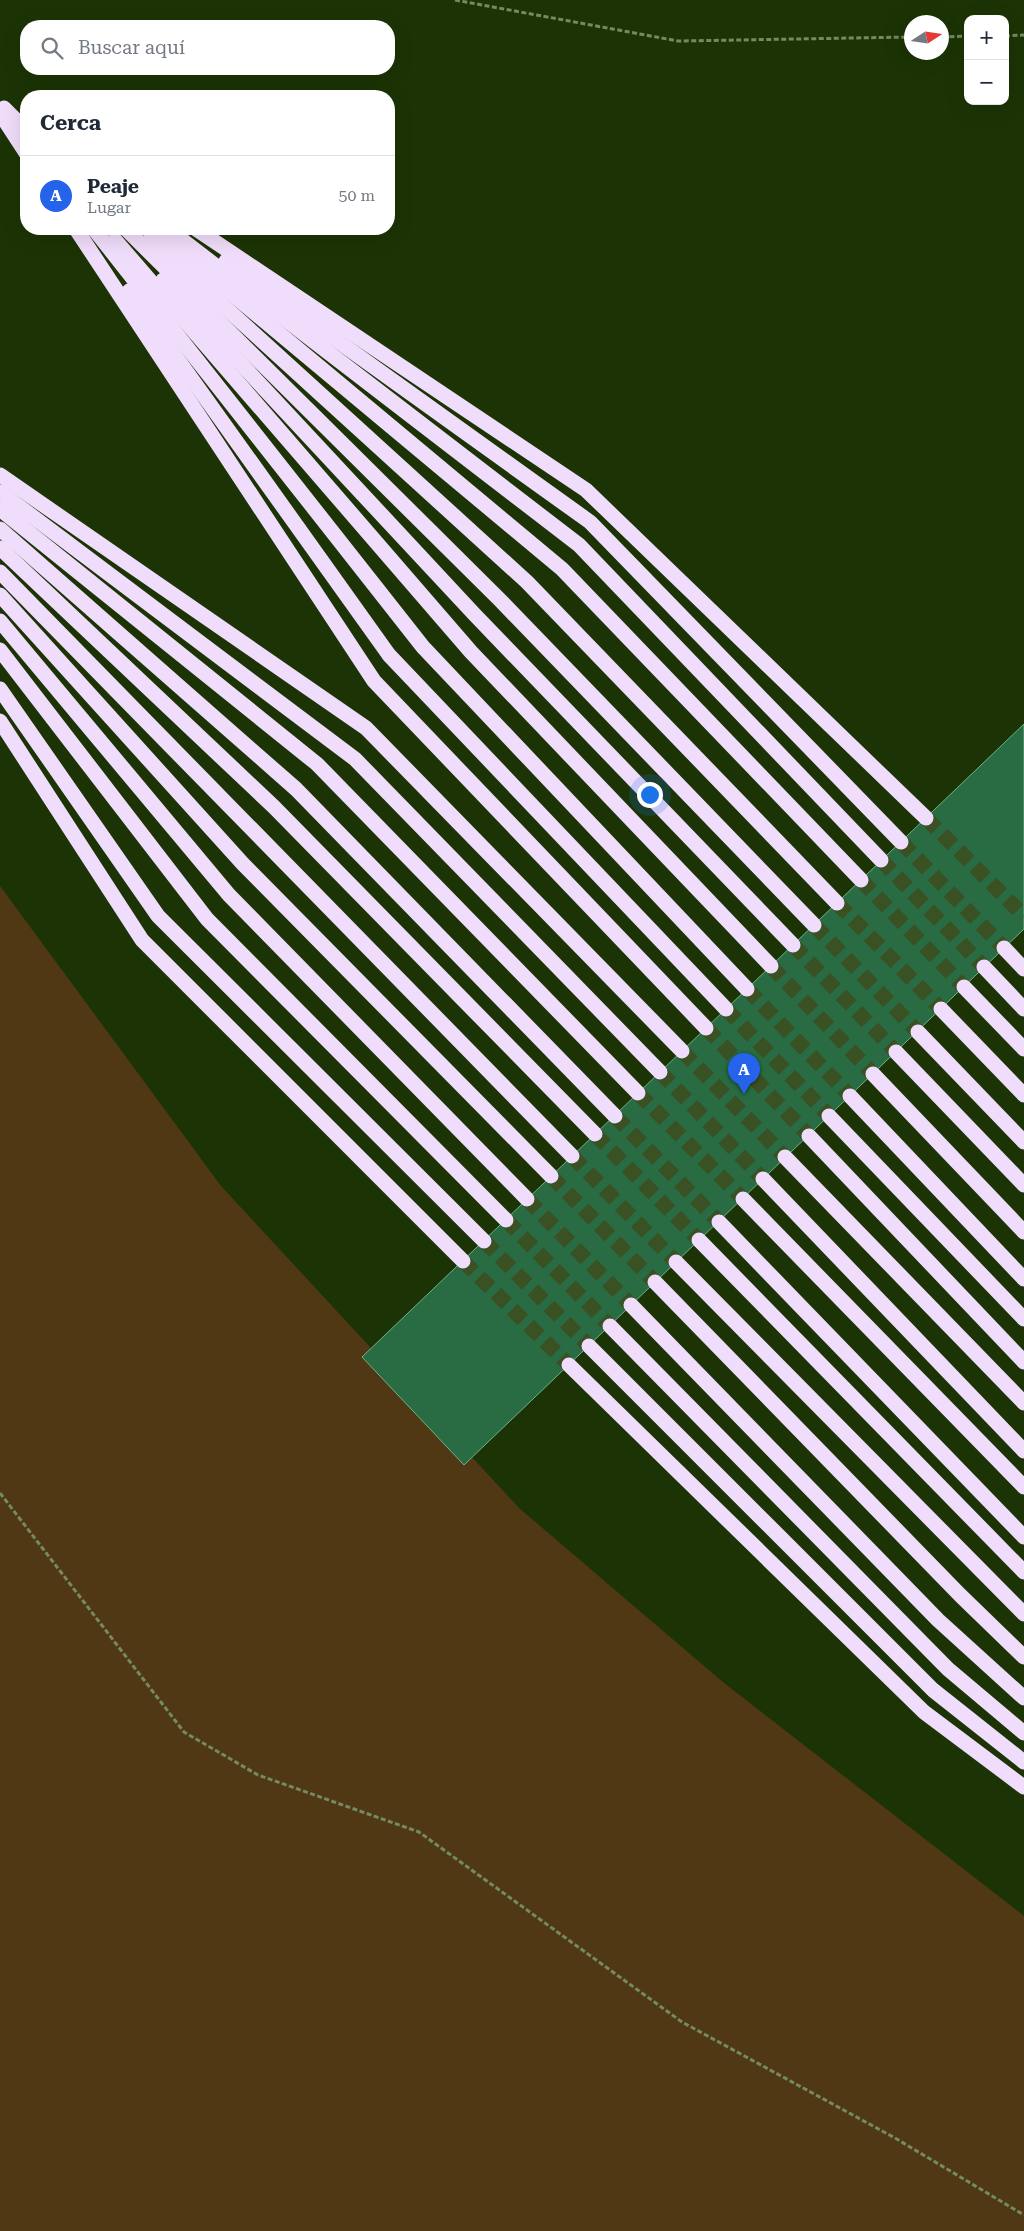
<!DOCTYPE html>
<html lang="es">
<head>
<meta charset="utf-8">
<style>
	body { margin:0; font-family:"Roboto Serif",serif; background:#f6f6f7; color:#1f2937 }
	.controls { position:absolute; right:15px; top:15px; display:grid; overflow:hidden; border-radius:10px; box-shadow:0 5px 20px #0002 }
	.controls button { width:45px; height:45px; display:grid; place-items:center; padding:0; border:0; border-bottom:1px solid #e0e1e3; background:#fff; color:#1f2937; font:25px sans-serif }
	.compass { position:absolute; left:904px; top:15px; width:45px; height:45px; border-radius:50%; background:#fff; box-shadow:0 5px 20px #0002; rotate:78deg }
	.you { position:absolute; left:649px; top:794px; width:18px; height:18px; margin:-12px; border:4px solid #fff; border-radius:50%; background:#1a73e8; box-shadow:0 0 0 8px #1a73e833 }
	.badge { display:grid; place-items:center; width:32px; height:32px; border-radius:50%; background:#2563eb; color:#fff; font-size:16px; font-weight:700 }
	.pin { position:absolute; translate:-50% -41px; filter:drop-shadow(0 1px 2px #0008) }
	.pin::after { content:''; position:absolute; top:26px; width:18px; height:15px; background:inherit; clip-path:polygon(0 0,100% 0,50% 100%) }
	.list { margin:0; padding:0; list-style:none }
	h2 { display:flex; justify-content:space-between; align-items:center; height:65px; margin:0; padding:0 20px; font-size:21px }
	h2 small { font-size:16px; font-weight:400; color:#747a83 }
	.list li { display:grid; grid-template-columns:32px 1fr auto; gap:15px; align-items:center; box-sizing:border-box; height:80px; padding:0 20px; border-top:1px solid #e0e1e3 }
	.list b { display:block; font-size:19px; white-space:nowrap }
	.list p { margin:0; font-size:16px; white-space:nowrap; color:#747a83 }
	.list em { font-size:16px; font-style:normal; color:#747a83 }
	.icon { flex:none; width:28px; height:28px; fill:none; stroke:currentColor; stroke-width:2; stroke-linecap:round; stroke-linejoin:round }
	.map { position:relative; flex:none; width:1024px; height:2231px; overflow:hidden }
	.search { position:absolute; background:#fff; box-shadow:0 5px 20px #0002; left:20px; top:20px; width:375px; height:55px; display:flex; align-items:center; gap:12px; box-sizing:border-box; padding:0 18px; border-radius:20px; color:#747a83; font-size:19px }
	.panel { position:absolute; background:#fff; box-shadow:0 5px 20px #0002; left:20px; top:90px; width:375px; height:145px; border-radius:20px }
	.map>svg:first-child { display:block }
	.green { fill:#513814 }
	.building { fill:#296b42; stroke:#71b385 }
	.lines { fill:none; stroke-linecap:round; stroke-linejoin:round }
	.motorway-tunnel { stroke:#3a5124; stroke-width:15; stroke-dasharray:15 8; stroke-linecap:butt }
	.path { stroke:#748a61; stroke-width:3; stroke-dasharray:5 2.5; stroke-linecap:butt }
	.motorway { stroke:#f0ddfb; stroke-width:15 }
</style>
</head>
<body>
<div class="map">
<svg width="1024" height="2231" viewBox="0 0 1024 2231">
	<rect width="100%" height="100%" fill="#1c3405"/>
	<!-- green -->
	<polygon class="green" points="0,886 221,1186 519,1508 724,1683 1024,1916 1024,2231 0,2231"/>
	<!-- building -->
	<polygon class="building" points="1024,724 1024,929 464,1465 362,1357"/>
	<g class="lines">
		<!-- motorway-tunnel -->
		<g class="motorway-tunnel">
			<polyline points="926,818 1024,916"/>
			<polyline points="901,842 1004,948"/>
			<polyline points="881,860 984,967"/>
			<polyline points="861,880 964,987"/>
			<polyline points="837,903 941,1009"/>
			<polyline points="814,925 918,1032"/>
			<polyline points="793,945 896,1052"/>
			<polyline points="771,966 873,1074"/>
			<polyline points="747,989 850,1096"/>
			<polyline points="726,1009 829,1116"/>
			<polyline points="706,1028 809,1136"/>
			<polyline points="682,1051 785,1157"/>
			<polyline points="660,1072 763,1179"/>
			<polyline points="638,1093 743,1199"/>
			<polyline points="615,1116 719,1222"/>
			<polyline points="595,1134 699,1240"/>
			<polyline points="572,1156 676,1262"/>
			<polyline points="551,1176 655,1282"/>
			<polyline points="527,1199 631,1305"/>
			<polyline points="506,1220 610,1326"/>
			<polyline points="484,1241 589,1346"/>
			<polyline points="463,1261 569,1365"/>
		</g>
		<!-- path -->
		<g class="path">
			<polyline points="455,0 678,41 912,37"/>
			<polyline points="1005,36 1024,35"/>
			<polyline points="942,37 968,36"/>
			<polyline points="0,1493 184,1732 258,1775 419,1832 682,2022 895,2138 1024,2215"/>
		</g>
		<!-- motorway -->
		<g class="motorway">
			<polyline points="4,108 26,130"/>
			<polyline points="0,113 26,153"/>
			<polyline points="76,229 374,681 706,1028"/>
			<polyline points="94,229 423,647 747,989"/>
			<polyline points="126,229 499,599 814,925"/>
			<polyline points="154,229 562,569 861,880"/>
			<polyline points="196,229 586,490 926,818"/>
			<polyline points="177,236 579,545 881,860"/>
			<polyline points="150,239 527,582 837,903"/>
			<polyline points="115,240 471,652 771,966"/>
			<polyline points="226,261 590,522 901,842"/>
			<polyline points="163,280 475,615 793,945"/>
			<polyline points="129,291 389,655 726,1009"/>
			<polyline points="0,475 366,728 682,1051"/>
			<polyline points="0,492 355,759 660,1072"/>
			<polyline points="0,509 317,764 638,1093"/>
			<polyline points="0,529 296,789 615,1116"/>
			<polyline points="0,548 274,807 595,1134"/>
			<polyline points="0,572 572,1156"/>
			<polyline points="0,595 243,864 551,1176"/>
			<polyline points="0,621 229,895 527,1199"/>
			<polyline points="0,650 207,919 506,1220"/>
			<polyline points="0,689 158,916 484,1241"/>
			<polyline points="0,721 142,940 463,1261"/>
			<polyline points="1004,948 1024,969"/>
			<polyline points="984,967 1024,1009"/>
			<polyline points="964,987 1024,1049"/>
			<polyline points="941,1009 1024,1095"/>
			<polyline points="918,1032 1024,1142"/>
			<polyline points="896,1052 1024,1185"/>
			<polyline points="873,1074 1024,1232"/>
			<polyline points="850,1096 1024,1279"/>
			<polyline points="829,1116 1024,1319"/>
			<polyline points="809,1136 1024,1362"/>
			<polyline points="785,1157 1024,1403"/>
			<polyline points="763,1179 1024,1451"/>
			<polyline points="743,1199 1024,1487"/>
			<polyline points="719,1222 1024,1537"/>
			<polyline points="699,1240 1024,1572"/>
			<polyline points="676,1262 1024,1614"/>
			<polyline points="655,1282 960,1595 1024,1657"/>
			<polyline points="631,1305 938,1620 1024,1698"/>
			<polyline points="610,1326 948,1669 1024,1733"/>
			<polyline points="589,1346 933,1690 1024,1762"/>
			<polyline points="569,1365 924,1712 1024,1787"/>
		</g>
	</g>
</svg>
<div class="controls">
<button>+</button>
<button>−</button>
</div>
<svg class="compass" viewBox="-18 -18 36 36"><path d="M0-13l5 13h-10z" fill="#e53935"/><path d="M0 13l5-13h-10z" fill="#747a83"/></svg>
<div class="you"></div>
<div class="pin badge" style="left:744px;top:1094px">A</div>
<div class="search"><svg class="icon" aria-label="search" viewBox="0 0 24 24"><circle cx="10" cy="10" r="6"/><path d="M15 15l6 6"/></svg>Buscar aquí</div>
<section class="panel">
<h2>Cerca<small></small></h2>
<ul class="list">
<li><span class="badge">A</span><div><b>Peaje</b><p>Lugar</p></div><em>50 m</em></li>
</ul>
</section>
</div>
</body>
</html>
